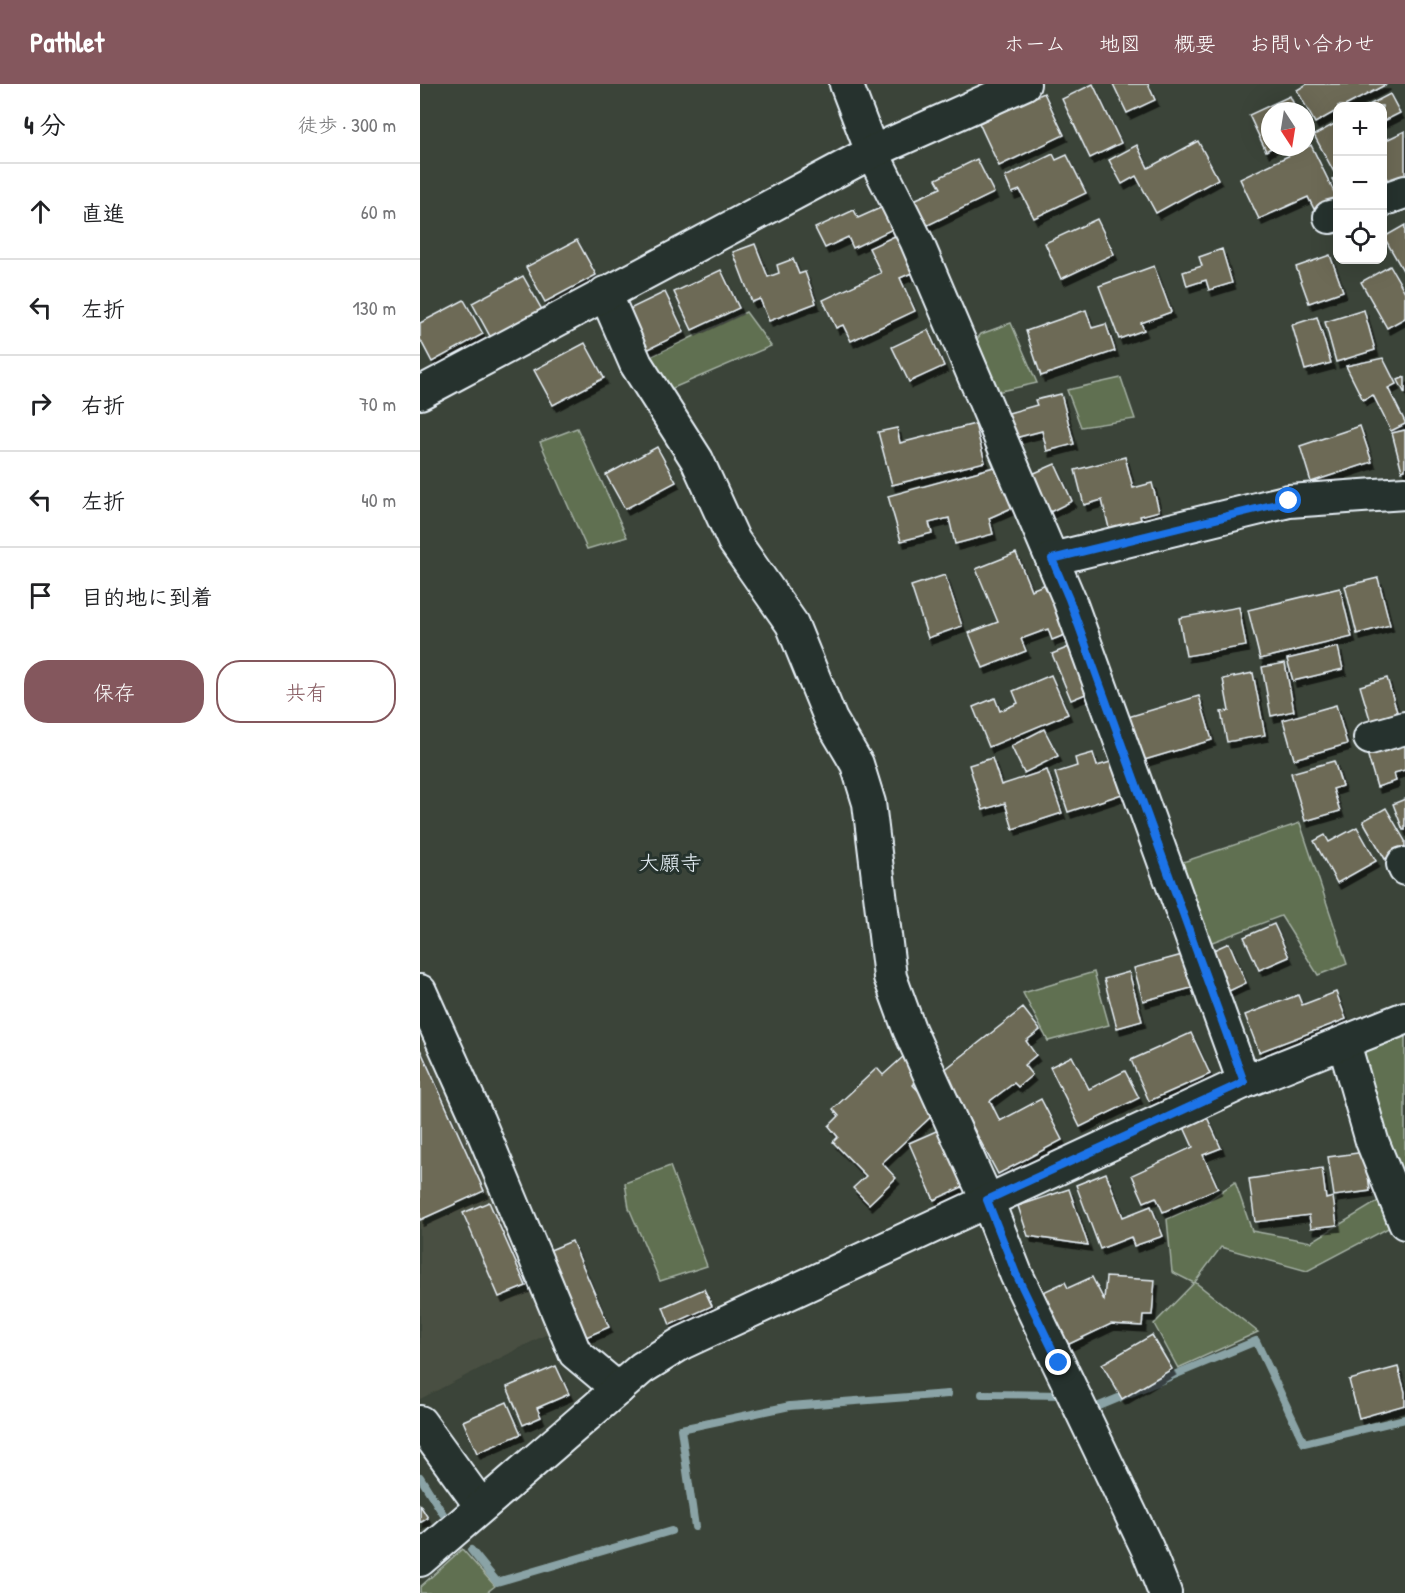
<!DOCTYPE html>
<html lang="ja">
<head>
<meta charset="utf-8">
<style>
	body { margin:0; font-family:"Patrick Hand","Klee One",sans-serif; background:#f6f6f6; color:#202124 }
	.controls { position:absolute; right:18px; top:18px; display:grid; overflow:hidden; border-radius:12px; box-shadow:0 6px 24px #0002 }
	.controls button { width:54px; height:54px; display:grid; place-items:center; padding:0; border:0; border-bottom:2px solid #e0e0e0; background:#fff; color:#202124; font:30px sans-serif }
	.compass { position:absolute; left:841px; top:18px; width:54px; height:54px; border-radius:50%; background:#fff; box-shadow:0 6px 24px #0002; rotate:168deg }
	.stop { position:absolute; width:18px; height:18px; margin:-14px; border:4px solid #1a73e8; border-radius:50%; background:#fff }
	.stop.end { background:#1a73e8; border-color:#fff; box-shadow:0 2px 6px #0008 }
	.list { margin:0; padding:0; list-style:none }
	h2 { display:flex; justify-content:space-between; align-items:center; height:78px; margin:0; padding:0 24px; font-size:26px }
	h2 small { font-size:20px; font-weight:400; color:#757577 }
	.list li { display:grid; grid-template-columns:39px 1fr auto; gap:18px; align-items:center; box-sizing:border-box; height:96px; padding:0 24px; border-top:2px solid #e0e0e0 }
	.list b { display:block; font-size:22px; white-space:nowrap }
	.list em { font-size:20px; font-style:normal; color:#757577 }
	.actions { display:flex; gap:12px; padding:18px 24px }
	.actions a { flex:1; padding:14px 0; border:2px solid #84575d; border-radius:24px; text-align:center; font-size:21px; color:#84575d }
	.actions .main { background:#84575d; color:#fff }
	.icon { flex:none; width:33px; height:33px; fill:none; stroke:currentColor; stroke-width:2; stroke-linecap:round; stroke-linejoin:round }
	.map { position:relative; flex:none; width:985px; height:1509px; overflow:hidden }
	header { display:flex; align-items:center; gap:36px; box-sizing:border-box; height:84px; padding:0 30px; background:#84575d; color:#fff }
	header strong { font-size:28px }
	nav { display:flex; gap:33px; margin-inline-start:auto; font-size:21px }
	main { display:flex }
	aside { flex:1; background:#fff }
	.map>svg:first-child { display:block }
	.built { fill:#4a4f42 }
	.green { fill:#607051; stroke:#a4b0a4; stroke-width:1.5 }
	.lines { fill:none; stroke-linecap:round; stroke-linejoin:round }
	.stream { stroke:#8aa3a6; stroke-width:8 }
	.building { fill:#6d6a56; stroke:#e8f1f8; stroke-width:1.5; filter:url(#shadow) }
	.minor-casing { stroke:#e8f1f8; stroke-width:36 }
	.minor { stroke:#26332d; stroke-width:32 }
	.route { stroke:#1a73e8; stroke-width:8 }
	.labels { text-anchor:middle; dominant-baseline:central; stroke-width:6; stroke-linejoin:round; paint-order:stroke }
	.neighbourhood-label { font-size:21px; fill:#e8f1f8; stroke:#26332d }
</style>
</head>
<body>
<header>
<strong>Pathlet</strong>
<nav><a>ホーム</a><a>地図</a><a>概要</a><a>お問い合わせ</a></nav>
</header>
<main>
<aside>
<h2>4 分<small>徒歩 · 300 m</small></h2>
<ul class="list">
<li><svg class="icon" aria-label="ahead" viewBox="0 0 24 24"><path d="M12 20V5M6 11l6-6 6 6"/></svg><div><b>直進</b></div><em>60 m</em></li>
<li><svg class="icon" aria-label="left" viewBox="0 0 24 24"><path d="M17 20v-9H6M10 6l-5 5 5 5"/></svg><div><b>左折</b></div><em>130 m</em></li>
<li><svg class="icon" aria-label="right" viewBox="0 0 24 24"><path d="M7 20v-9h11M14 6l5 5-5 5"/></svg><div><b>右折</b></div><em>70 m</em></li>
<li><svg class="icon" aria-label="left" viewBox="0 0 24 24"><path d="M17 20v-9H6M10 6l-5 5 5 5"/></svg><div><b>左折</b></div><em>40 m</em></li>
<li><svg class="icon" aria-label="arrive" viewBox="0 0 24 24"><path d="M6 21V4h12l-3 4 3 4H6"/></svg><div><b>目的地に到着</b></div></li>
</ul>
<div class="actions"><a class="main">保存</a><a>共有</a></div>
</aside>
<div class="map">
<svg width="985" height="1509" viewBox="0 0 985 1509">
	<defs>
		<filter id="shadow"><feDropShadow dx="3.5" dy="6" stdDeviation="0" flood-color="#0009"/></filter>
	</defs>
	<rect width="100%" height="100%" fill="#3b4439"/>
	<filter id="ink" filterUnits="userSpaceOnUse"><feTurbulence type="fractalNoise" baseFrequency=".0167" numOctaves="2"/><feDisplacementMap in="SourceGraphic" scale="12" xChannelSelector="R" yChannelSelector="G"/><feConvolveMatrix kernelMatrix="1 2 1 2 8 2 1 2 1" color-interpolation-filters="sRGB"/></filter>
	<g filter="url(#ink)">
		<!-- built -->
		<polygon class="built" points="0,937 135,1246 0,1315"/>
		<!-- green -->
		<g class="green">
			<polygon points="326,228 351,262 246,307 225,275"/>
			<polygon points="591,239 617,299 572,309 550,264 561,250"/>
			<polygon points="701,294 715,335 661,343 647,306"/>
			<polygon points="157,344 207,453 167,465 120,358"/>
			<polygon points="880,739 927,880 898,891 861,832 787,860 757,780"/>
			<polygon points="674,888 689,941 628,957 603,909"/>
			<polygon points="985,945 985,1119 938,963"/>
			<polygon points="250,1082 287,1182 240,1197 209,1124 205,1099"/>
			<polygon points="815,1098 832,1147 891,1158 960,1116 976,1140 887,1187 801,1163 775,1198 838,1248 758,1284 734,1240 774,1199 752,1188 747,1135 789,1116"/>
			<polygon points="42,1465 75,1502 66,1509 0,1509 0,1503"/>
		</g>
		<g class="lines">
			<!-- stream -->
			<g class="stream">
				<polyline points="562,1310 644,1311"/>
				<polyline points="672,1325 836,1257 884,1359 985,1335"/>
				<polyline points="0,1393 25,1433"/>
				<polyline points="275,1443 261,1345 370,1322 528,1310"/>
				<polyline points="51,1466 77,1498 251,1447"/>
			</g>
		</g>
		<!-- building -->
		<g class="building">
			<polygon points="673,0 701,59 670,74 642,15"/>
			<polygon points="693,0 728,0 735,16 707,29"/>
			<polygon points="887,0 967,0 925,22 918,22 918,26 895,39 877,6"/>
			<polygon points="624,9 644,51 579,82 559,39"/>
			<polygon points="970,10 980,29 962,38 962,22 947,22"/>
			<polygon points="870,12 877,27 850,27 850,63 853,63 846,67 829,31"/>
			<polygon points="918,38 918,86 914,88 894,51"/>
			<polygon points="985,47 985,99 972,105 962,85 962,58"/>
			<polygon points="778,57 798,95 736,129 716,92 702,100 689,76 717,61 728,84"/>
			<polygon points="891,61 917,114 894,125 888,113 839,135 820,95"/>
			<polygon points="633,70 636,76 647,71 666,109 614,134 600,106 592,109 585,93"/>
			<polygon points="557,75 574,109 506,142 494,116 521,104 516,95"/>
			<polygon points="918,93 918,109 912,95"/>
			<polygon points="467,121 477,143 433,164 428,153 405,164 395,144 434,126 438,134"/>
			<polygon points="677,135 694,170 641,195 625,159"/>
			<polygon points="985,141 985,190 964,153"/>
			<polygon points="477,151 494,188 480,194 495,227 431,257 423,241 416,244 403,216 461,189 449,164"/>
			<polygon points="157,156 176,191 125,218 106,183"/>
			<polygon points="335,160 348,193 359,189 357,181 373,175 379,190 385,188 396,219 349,237 340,215 332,218 313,168"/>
			<polygon points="802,165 812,199 789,206 786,196 767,202 763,188 782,182 779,173"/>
			<polygon points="910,171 923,207 889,219 876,183"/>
			<polygon points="734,182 751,228 721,239 724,246 699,255 679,202"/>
			<polygon points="970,182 985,208 985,234 967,244 941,198"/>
			<polygon points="301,186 319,224 272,246 254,208"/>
			<polygon points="103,192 122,226 71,254 52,219"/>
			<polygon points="245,208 264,248 212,273 193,233"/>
			<polygon points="44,216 63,250 12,278 0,255 0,239"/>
			<polygon points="666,226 672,244 686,240 695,267 621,292 606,247"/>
			<polygon points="944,226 955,266 916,278 905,238"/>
			<polygon points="897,233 911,279 885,286 872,241"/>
			<polygon points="508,246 524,282 489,298 472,263"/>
			<polygon points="165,259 184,294 133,321 114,286"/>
			<polygon points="963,274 976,300 968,304 985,338 985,340 971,347 953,311 943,316 926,282"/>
			<polygon points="985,293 985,310 978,296"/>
			<polygon points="641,310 654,360 627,367 622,347 591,355 585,330 617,321 615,316"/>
			<polygon points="555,340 565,378 472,401 458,348 477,344 480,359"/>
			<polygon points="940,342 952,378 891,398 880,362"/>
			<polygon points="985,346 985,386 982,387 972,349"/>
			<polygon points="237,363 256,398 205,425 186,391"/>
			<polygon points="705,373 713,404 732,399 739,427 720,432 723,443 691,452 682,416 664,421 655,386"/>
			<polygon points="635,380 652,417 628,429 610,391"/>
			<polygon points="578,382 596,422 569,434 573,450 535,460 529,434 509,439 512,449 481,457 468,412"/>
			<polygon points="596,469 611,506 631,498 652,548 632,556 628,545 601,555 606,567 563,584 549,549 578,538 556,485"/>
			<polygon points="525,491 542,542 508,554 491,502"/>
			<polygon points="958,494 970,541 937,550 925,502"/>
			<polygon points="920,504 932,553 840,575 828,526"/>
			<polygon points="819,523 826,562 766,572 759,534"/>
			<polygon points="654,561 673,607 651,616 632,570"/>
			<polygon points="918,563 923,585 873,597 867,575"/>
			<polygon points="865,579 874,627 851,632 842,583"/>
			<polygon points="833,589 845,651 807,658 801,628 809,627 803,595"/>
			<polygon points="631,591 648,630 569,663 553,623 575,614 580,627 598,619 593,607"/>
			<polygon points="967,594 980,638 953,645 940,602"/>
			<polygon points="779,612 792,656 721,677 708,633"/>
			<polygon points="916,621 927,660 874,675 863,636"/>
			<polygon points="624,645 638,672 604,689 591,662"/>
			<polygon points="985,658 985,686 974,689 976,697 957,703 947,669"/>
			<polygon points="673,669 677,682 694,677 705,709 648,728 635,689 657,682 655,674"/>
			<polygon points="572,674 581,701 627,686 642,729 593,745 585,719 563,726 549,681"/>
			<polygon points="914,677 922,702 913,705 920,727 885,737 871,689"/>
			<polygon points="985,715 985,746 983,746 973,720"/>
			<polygon points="966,724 985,757 985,764 965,775 943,737"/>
			<polygon points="937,743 956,777 917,799 894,757 905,751 909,758"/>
			<polygon points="854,840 869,873 839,886 824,853"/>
			<polygon points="809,859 826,899 807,908 789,868"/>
			<polygon points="766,870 775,903 723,917 714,884"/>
			<polygon points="709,888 722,937 697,944 684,895"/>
			<polygon points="916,908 926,935 839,968 825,931 878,911 882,921"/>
			<polygon points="603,924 620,946 606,957 616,971 604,981 612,991 598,1003 594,999 570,1017 580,1037 621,1015 642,1056 578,1090 523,987"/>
			<polygon points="771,949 790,990 729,1017 711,976"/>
			<polygon points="0,965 64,1107 0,1136"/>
			<polygon points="484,972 502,992 493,1001 517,1027 462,1079 476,1094 449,1120 433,1104 446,1092 413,1058 418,1053 409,1042 419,1032 413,1025 457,984 463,991"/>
			<polygon points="652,972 669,1005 705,987 719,1014 660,1043 630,983"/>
			<polygon points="786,1031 801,1064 783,1071 798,1104 743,1128 736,1113 724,1118 712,1091 773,1063 763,1041"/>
			<polygon points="523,1044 549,1100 514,1116 489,1059"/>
			<polygon points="945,1068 950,1107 914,1112 908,1073"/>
			<polygon points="902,1084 906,1115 913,1113 917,1141 891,1144 889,1131 835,1138 829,1095"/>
			<polygon points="686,1089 703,1133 731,1122 743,1152 714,1162 711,1153 680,1165 656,1101"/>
			<polygon points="649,1105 668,1161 608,1152 598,1122"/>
			<polygon points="69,1118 106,1202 79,1213 43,1129"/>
			<polygon points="152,1157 189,1243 166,1253 128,1167"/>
			<polygon points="672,1193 684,1216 686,1193 735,1196 732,1231 723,1231 722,1242 691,1240 645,1262 619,1210 645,1198 648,1204"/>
			<polygon points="284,1205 292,1222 250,1241 243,1223"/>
			<polygon points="732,1251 752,1285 702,1315 682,1280"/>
			<polygon points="136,1282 149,1310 117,1324 121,1333 103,1341 87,1303"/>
			<polygon points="978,1283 985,1308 985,1321 939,1334 929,1296"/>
			<polygon points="87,1318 101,1350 57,1369 43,1337"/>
			<polygon points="0,1421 8,1434 0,1439"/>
		</g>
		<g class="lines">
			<defs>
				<g id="minor">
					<polyline points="426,0 452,68 496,156 649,515 824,998"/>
					<polyline points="962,116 985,108"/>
					<polyline points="910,133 918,131"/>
					<polyline points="185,209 216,280 277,376 314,457 372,540 411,636 437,680 449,719 470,893 489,945 567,1116 596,1190 727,1464 745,1509"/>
					<polyline points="0,309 452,68 604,0"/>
					<polyline points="632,475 869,417 985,409"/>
					<polyline points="950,654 985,644"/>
					<polyline points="983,780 985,785"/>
					<polyline points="0,907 58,1036 155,1269 198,1305"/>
					<polyline points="924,959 952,1057 985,1139"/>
					<polyline points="0,1338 61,1422"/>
					<polyline points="0,1476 222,1284 262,1259 824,998 985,934"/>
				</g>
			</defs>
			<!-- minor casing -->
			<use href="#minor" class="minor-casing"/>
			<!-- minor -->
			<use href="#minor" class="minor"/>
		</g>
	</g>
	<g class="lines" filter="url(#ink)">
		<!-- route -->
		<polyline class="route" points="639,1279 596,1190 567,1116 824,998 649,515 632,475 869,417"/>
	</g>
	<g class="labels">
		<!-- neighbourhood labels -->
		<g class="neighbourhood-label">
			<text x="250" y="778">大願寺</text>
		</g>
	</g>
</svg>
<div class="controls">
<button>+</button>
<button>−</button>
<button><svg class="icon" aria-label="locate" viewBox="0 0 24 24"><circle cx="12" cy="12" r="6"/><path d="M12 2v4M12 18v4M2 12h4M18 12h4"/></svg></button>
</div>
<svg class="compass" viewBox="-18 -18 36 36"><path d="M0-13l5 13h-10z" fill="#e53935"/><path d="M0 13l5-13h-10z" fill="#757577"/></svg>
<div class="stop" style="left:869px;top:417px"></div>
<div class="stop end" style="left:639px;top:1279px"></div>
</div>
</main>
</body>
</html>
